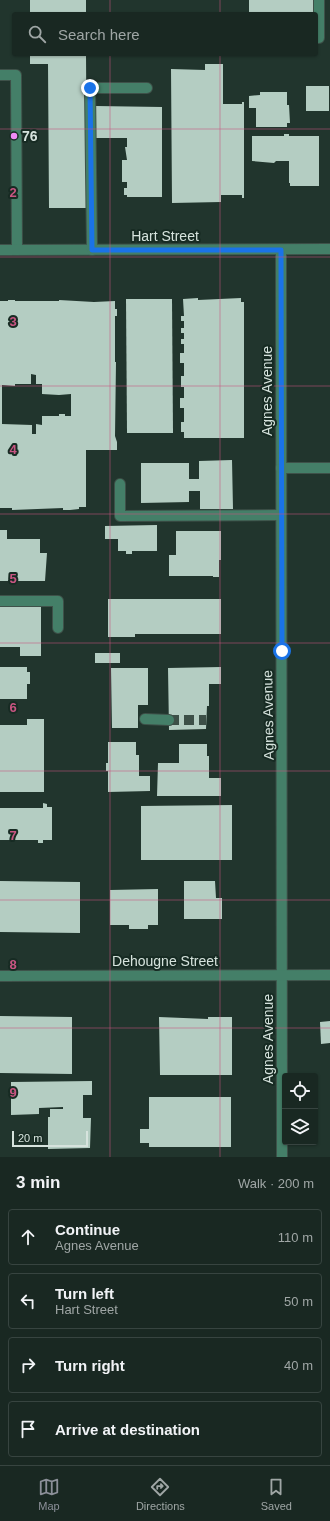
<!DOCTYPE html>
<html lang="en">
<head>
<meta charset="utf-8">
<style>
	body { margin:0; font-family:Helvetica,sans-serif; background:#26342f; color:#f1f3f6 }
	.controls { position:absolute; right:12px; bottom:12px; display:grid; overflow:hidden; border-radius:4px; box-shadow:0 1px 3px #0004 }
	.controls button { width:36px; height:36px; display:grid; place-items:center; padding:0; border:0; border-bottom:1px solid #374440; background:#192822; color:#f1f3f6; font:20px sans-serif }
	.scale { position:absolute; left:12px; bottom:10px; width:76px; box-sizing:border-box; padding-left:4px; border:2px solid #d6e3dd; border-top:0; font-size:11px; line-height:14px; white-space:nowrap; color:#d6e3dd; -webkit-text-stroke:3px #172b23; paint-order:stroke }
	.stop { position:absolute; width:12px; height:12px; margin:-9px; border:3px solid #1a73e8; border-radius:50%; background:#fff }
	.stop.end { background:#1a73e8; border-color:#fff; box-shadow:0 1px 4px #0008 }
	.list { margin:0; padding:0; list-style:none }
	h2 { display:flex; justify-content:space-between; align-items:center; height:52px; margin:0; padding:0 16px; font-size:17px }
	h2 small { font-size:13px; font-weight:400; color:#9fa6a5 }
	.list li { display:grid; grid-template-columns:26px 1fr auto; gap:12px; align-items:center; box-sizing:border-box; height:56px; margin:0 8px 8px; padding:0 8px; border:1px solid #374440; border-radius:4px }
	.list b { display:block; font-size:15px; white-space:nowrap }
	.list p { margin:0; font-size:13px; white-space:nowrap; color:#9fa6a5 }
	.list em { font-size:13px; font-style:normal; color:#9fa6a5 }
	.icon { flex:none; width:22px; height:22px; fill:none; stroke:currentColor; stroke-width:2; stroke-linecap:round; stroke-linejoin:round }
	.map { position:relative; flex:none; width:330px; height:1157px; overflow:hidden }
	.search { position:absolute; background:#192822; box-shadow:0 1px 3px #0004; left:12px; right:12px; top:12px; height:44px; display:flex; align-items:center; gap:10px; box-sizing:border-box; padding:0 14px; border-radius:4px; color:#9fa6a5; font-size:15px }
	.sheet { height:308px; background:#192822 }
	nav { display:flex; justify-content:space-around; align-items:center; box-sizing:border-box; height:56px; border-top:1px solid #374440; background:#192822; font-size:11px; color:#9fa6a5 }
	nav a { display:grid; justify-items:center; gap:2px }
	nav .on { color:#8c9099 }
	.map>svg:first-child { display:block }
	.building { fill:#b4cdc2; fill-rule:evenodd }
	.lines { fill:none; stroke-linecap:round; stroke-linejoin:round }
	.minor-tunnel { stroke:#3c4f47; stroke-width:10; stroke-dasharray:10 5; stroke-linecap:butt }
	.minor-casing { stroke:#3e5149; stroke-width:12 }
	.minor { stroke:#447f68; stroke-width:10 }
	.route { stroke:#1a73e8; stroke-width:5 }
	.grid { fill:none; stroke:#c85582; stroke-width:1; stroke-opacity:0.55 }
	.poi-dot { fill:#ef8bf6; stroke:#172b23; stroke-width:1.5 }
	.labels { text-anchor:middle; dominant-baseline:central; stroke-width:4; stroke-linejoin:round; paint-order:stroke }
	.poi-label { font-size:14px; font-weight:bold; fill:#d6e3dd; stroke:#172b23; text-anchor:start }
	.street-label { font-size:14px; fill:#d6e3dd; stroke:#172b23 }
	.grid-label { font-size:13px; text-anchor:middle; font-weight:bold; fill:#c85582; stroke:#172b23; stroke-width:4; stroke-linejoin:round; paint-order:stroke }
</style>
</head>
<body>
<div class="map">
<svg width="330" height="1157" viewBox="0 0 330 1157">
	<rect width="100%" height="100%" fill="#21352d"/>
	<!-- building -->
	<g class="building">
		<rect x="30" y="0" width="56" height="14"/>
		<rect x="249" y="0" width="66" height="14"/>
		<polygon points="30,54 86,54 87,208 49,208 48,64 30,64"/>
		<polygon points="205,64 223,64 223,104 242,104 242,102 244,102 244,198 242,198 242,195 221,195 221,202 172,203 171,69 205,70"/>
		<rect x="306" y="86" width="23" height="25"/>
		<polygon points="260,92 287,92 287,105 289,105 290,123 287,123 287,127 256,127 256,108 249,108 249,96 260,95"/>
		<polygon points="96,106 162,107 162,197 127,197 127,195 124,195 124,188 127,188 127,182 122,182 122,160 127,160 125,147 127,147 127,138 95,138"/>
		<polygon points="284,134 289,134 289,136 319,136 319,186 290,186 290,183 289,183 289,161 276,161 274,163 252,161 252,136 284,136"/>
		<polygon points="198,298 198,300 241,298 241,302 244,302 244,438 184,438 184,432 181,432 181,422 184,422 184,408 180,408 180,398 184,398 184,387 181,387 181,376 184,376 184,363 180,363 180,353 184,353 184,344 181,344 181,339 184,339 184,333 181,333 181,328 184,328 184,321 181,321 181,316 184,316 183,299"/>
		<polygon points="126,299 172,299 173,433 127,433"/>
		<path d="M8,300H15V301H59V300L94,302L115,301V309H117V316H115V362H116L115,436L117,442V450H86V507H79V509L70,510H63V508L12,510V508H0V301H8ZM31,374L36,375V384H42V394L59,395L71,394V416H65V414H59V416H42V425L36,424V434H32V425L2,424V385L15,386V384H31Z"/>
		<polygon points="232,460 233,509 200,509 200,491 189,491 189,502 141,503 141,463 189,463 189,479 199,479 199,461"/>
		<polygon points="157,525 157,551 132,551 132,554 126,554 126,551 118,551 118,539 105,539 105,526"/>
		<polygon points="0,530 7,530 7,539 40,539 40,553 47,553 45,581 0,581"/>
		<polygon points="176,531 221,531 221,560 219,560 219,577 213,577 213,576 169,576 169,555 176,555"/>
		<polygon points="108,599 221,599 221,634 135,634 135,637 108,637"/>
		<polygon points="0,605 13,605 13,607 41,607 41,656 20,656 20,647 0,647"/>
		<rect x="95" y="653" width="25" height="10"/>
		<polygon points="0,667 27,667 27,672 30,672 30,684 27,684 27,699 0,699"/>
		<polygon points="221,667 221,684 209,684 209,706 207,706 206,729 169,730 168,668"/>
		<polygon points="111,668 148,668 148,705 138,705 138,728 112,728"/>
		<polygon points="27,719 44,719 44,792 0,792 0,725 27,725"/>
		<polygon points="108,742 136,742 136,755 139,755 139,776 150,776 150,791 108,792 108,771 106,771 106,763 108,763"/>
		<polygon points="179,744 207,744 207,756 209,756 209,778 221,778 221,796 157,796 158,763 179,763"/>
		<polygon points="43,803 47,804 47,807 52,807 52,840 43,840 43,843 38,843 38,840 0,840 0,808 43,808"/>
		<polygon points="232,805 232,860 141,860 141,806"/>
		<polygon points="0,881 80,882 80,933 0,932"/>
		<polygon points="184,881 215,881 216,898 222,898 222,919 184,919"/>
		<polygon points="158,889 158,925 148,925 148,929 129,929 129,925 110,925 110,890"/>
		<polygon points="0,1016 72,1017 72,1074 0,1073"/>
		<polygon points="159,1017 208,1019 208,1017 232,1017 232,1075 160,1075"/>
		<polygon points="330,1021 330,1043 321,1044 320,1022"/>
		<polygon points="92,1081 92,1095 83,1095 83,1118 91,1118 90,1148 48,1149 48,1117 50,1117 50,1109 63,1109 63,1107 39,1108 39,1114 11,1115 11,1082"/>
		<polygon points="149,1097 231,1097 231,1147 149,1147 149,1143 140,1143 140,1129 149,1129"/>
	</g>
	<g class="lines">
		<!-- minor-tunnel -->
		<polyline class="minor-tunnel" points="169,720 206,720"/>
		<defs>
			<g id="minor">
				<polyline points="316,38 319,38 319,0"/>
				<polyline points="0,75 16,75 17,250"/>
				<polyline points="0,250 330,249"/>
				<polyline points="92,250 90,88 147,88"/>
				<polyline points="281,250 282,1157"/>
				<polyline points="281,468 330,468"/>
				<polyline points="120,484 120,516 281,515"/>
				<polyline points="0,601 58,601 58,628"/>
				<polyline points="145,719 169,720"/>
				<polyline points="0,976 330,975"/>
			</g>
		</defs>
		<!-- minor casing -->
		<use href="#minor" class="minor-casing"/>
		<!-- minor -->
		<use href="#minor" class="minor"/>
	</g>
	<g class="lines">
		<!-- route -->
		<polyline class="route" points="90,88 92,250 281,250 282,651"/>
	</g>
	<!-- grid -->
	<path class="grid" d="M110,0V14M220,0V14M110,54V1157M220,54V1157M0,129H330M0,257H330M0,386H330M0,514H330M0,643H330M0,771H330M0,900H330M0,1028H330"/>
	<!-- markers -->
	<circle class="poi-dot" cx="14" cy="136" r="4"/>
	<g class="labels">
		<!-- poi labels -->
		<g class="poi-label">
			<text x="22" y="136">76</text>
		</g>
		<!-- street labels -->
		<g class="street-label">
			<text x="165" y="236">Hart Street</text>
			<text transform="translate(267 391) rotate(-90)">Agnes Avenue</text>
			<text transform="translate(268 715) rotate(-91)">Agnes Avenue</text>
			<text x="165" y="961">Dehougne Street</text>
			<text transform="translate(268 1039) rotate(-90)">Agnes Avenue</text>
		</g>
	</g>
	<g class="grid-label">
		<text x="13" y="197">2</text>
		<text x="13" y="326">3</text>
		<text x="13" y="454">4</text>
		<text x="13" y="583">5</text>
		<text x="13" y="712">6</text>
		<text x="13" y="840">7</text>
		<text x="13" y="969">8</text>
		<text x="13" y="1097">9</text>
	</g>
</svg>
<div class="controls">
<button><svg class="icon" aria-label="locate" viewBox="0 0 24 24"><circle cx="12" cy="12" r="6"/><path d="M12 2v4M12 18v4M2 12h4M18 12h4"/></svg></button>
<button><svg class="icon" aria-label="layers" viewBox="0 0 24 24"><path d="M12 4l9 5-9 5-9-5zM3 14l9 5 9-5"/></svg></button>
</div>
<div class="scale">20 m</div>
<div class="stop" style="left:282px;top:651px"></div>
<div class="stop end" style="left:90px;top:88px"></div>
<div class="search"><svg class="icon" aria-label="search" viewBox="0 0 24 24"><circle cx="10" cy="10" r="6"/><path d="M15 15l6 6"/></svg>Search here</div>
</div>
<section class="sheet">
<h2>3 min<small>Walk · 200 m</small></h2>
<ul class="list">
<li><svg class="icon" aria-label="ahead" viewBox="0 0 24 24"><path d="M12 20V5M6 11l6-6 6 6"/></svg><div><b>Continue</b><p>Agnes Avenue</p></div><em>110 m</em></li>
<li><svg class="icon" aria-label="left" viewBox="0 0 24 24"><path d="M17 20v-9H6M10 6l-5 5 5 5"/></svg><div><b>Turn left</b><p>Hart Street</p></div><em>50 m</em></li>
<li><svg class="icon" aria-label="right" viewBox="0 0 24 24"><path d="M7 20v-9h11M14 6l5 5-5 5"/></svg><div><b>Turn right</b></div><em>40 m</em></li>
<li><svg class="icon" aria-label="arrive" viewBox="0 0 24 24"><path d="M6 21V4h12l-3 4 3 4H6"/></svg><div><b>Arrive at destination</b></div></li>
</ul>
</section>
<nav>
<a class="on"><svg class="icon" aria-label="map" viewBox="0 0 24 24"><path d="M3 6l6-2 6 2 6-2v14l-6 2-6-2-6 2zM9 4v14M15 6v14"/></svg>Map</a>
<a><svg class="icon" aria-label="directions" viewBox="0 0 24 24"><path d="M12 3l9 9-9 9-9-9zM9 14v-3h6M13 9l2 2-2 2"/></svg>Directions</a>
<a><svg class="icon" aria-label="saved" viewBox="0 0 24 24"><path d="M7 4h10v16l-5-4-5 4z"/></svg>Saved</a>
</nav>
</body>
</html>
